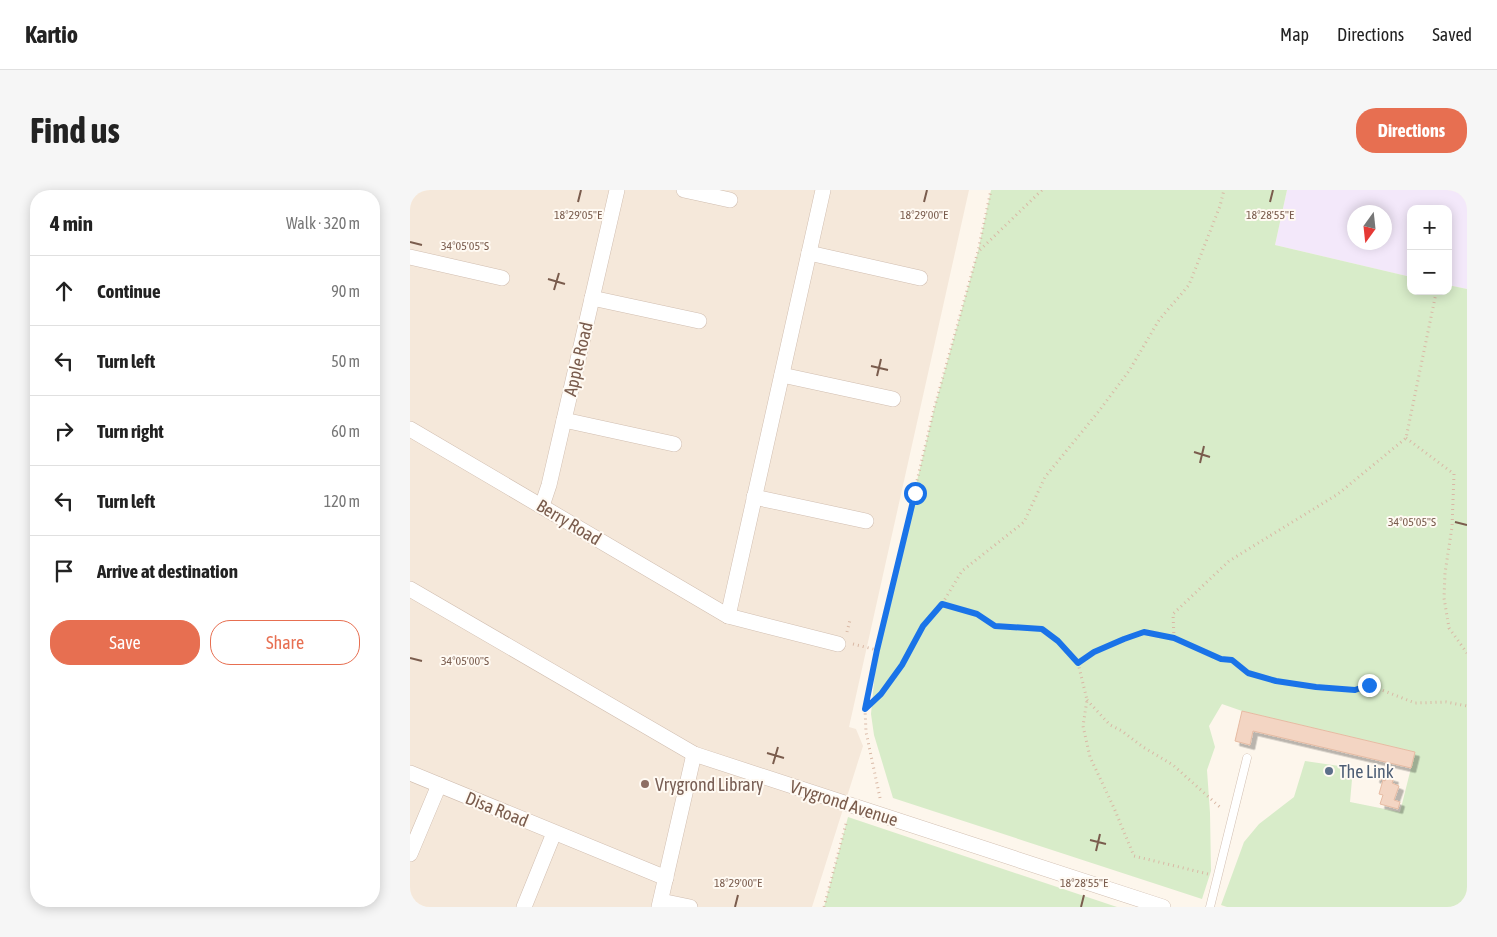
<!DOCTYPE html>
<html lang="en">
<head>
<meta charset="utf-8">
<style>
	body { margin:0; font-family:"Asap Condensed",sans-serif; background:#f6f6f6; color:#222 }
	.controls { position:absolute; right:15px; top:15px; display:grid; overflow:hidden; border-radius:10px; box-shadow:0 2px 12px #0003 }
	.controls button { width:45px; height:45px; display:grid; place-items:center; padding:0; border:0; border-bottom:1px solid #e0e0e0; background:#fff; color:#222; font:25px sans-serif }
	.compass { position:absolute; left:937px; top:15px; width:45px; height:45px; border-radius:50%; background:#fff; box-shadow:0 2px 12px #0003; rotate:195deg }
	.stop { position:absolute; width:15px; height:15px; margin:-11px; border:4px solid #1a73e8; border-radius:50%; background:#fff }
	.stop.end { background:#1a73e8; border-color:#fff; box-shadow:0 1px 5px #0008 }
	.list { margin:0; padding:0; list-style:none }
	h2 { display:flex; justify-content:space-between; align-items:center; height:65px; margin:0; padding:0 20px; font-size:21px }
	h2 small { font-size:16px; font-weight:400; color:#767676 }
	.list li { display:grid; grid-template-columns:32px 1fr auto; gap:15px; align-items:center; box-sizing:border-box; height:70px; padding:0 20px; border-top:1px solid #e0e0e0 }
	.list b { display:block; font-size:19px; white-space:nowrap }
	.list em { font-size:16px; font-style:normal; color:#767676 }
	.actions { display:flex; gap:10px; padding:15px 20px }
	.actions a { flex:1; padding:11px 0; border:1px solid #e76f51; border-radius:20px; text-align:center; font-size:18px; color:#e76f51 }
	.actions .main { background:#e76f51; color:#fff }
	.icon { flex:none; width:28px; height:28px; fill:none; stroke:currentColor; stroke-width:2; stroke-linecap:round; stroke-linejoin:round }
	.map { position:relative; flex:none; width:1057px; height:717px; overflow:hidden; border-radius:20px }
	header { display:flex; align-items:center; gap:30px; box-sizing:border-box; height:70px; padding:0 25px; background:#fff; border-bottom:1px solid #e0e0e0 }
	header strong { font-size:24px }
	nav { display:flex; gap:28px; margin-inline-start:auto; font-size:18px }
	.intro { display:flex; align-items:center; justify-content:space-between; box-sizing:border-box; height:120px; padding:0 30px }
	h1 { margin:0; font-size:35px }
	.button { padding:12px 22px; border-radius:20px; background:#e76f51; color:#fff; font-size:18px; font-weight:700 }
	main { display:flex; gap:30px; padding:0 30px }
	aside { flex:1; background:#fff; border-radius:20px; box-shadow:0 2px 12px #0003 }
	.map>svg:first-child { display:block }
	.residential { fill:#f5e8da }
	.education { fill:#f3e8fa; fill-rule:evenodd }
	.green { fill:#d8ecc9 }
	.building { fill:#f3d5c3; stroke:#e6bba3; filter:url(#shadow) }
	.lines { fill:none; stroke-linecap:round; stroke-linejoin:round }
	.service-casing { stroke:#d1beb0; stroke-width:9 }
	.minor-casing { stroke:#d1beb0; stroke-width:16 }
	.path { stroke:#d9b8a5; stroke-width:3; stroke-dasharray:1 4; stroke-linecap:butt }
	.service { stroke:#fff; stroke-width:8 }
	.minor { stroke:#fff; stroke-width:15 }
	.route { stroke:#1a73e8; stroke-width:6 }
	.ticks { fill:none; stroke:#7a5c4d; stroke-width:2 }
	.service-dot { fill:#5c6f8a; stroke:#fffaf3; stroke-width:2 }
	.education-dot { fill:#8d6e63; stroke:#fffaf3; stroke-width:2 }
	.labels { text-anchor:middle; dominant-baseline:central; stroke-width:4; stroke-linejoin:round; paint-order:stroke }
	.street-label { font-size:18px; fill:#7a5c4d; stroke:#fffaf3 }
	.service-label { font-size:18px; fill:#4e5e75; stroke:#fffaf3; text-anchor:start }
	.education-label { font-size:18px; fill:#785e54; stroke:#fffaf3; text-anchor:start }
	.ticks-label { font-size:12px; text-anchor:middle; fill:#7a5c4d; stroke:#fffaf3; stroke-width:4; stroke-linejoin:round; paint-order:stroke }
</style>
</head>
<body>
<header>
<strong>Kartio</strong>
<nav><a>Map</a><a>Directions</a><a>Saved</a></nav>
</header>
<div class="intro"><h1>Find us</h1><a class="button">Directions</a></div>
<main>
<aside>
<h2>4 min<small>Walk · 320 m</small></h2>
<ul class="list">
<li><svg class="icon" aria-label="ahead" viewBox="0 0 24 24"><path d="M12 20V5M6 11l6-6 6 6"/></svg><div><b>Continue</b></div><em>90 m</em></li>
<li><svg class="icon" aria-label="left" viewBox="0 0 24 24"><path d="M17 20v-9H6M10 6l-5 5 5 5"/></svg><div><b>Turn left</b></div><em>50 m</em></li>
<li><svg class="icon" aria-label="right" viewBox="0 0 24 24"><path d="M7 20v-9h11M14 6l5 5-5 5"/></svg><div><b>Turn right</b></div><em>60 m</em></li>
<li><svg class="icon" aria-label="left" viewBox="0 0 24 24"><path d="M17 20v-9H6M10 6l-5 5 5 5"/></svg><div><b>Turn left</b></div><em>120 m</em></li>
<li><svg class="icon" aria-label="arrive" viewBox="0 0 24 24"><path d="M6 21V4h12l-3 4 3 4H6"/></svg><div><b>Arrive at destination</b></div></li>
</ul>
<div class="actions"><a class="main">Save</a><a>Share</a></div>
</aside>
<div class="map">
<svg width="1057" height="717" viewBox="0 0 1057 717">
	<defs>
		<filter id="shadow"><feDropShadow dx="4.5" dy="4.5" stdDeviation="0" flood-color="#0004"/></filter>
	</defs>
	<rect width="100%" height="100%" fill="#fdf6ec"/>
	<!-- residential -->
	<polygon class="residential" points="0,0 559,0 439,537 446,539 453,556 402,717 0,717"/>
	<!-- education -->
	<path class="education" d="M877,0H1057V99L1038,95V19H1001V87L865,55ZM944,22H974V52H944Z"/>
	<!-- green -->
	<g class="green">
		<polygon points="581,0 877,0 865,55 1001,87 1001,101 1038,101 1038,95 1057,99 1057,717 817,717 811,715 834,652 849,634 884,607 895,571 943,578 940,612 990,622 1005,562 832,521 812,514 799,536 805,557 797,580 800,623 801,681 792,709 483,608 464,545 461,524 467,460 524,219 568,61"/>
		<polygon points="438,627 707,717 414,717"/>
	</g>
	<!-- building -->
	<g class="building">
		<polygon points="832,521 1005,562 1001,578 843,541 840,555 825,551"/>
		<polygon points="967,582 973,584 971,590 965,588"/>
		<polygon points="977,586 984,588 982,593 989,596 984,610 990,612 988,619 970,614 973,605 969,604 973,590 975,591"/>
	</g>
	<g class="lines">
		<defs>
			<polyline id="service" points="800,717 837,568"/>
			<g id="minor">
				<polyline points="274,0 320,10"/>
				<polyline points="399,63 510,88"/>
				<polyline points="0,67 92,88"/>
				<polyline points="182,108 289,131"/>
				<polyline points="372,185 483,209"/>
				<polyline points="154,230 264,254"/>
				<polyline points="0,239 318,426 428,454"/>
				<polyline points="344,307 456,331"/>
				<polyline points="132,316 139,295 207,0"/>
				<polyline points="0,399 284,564 753,717"/>
				<polyline points="318,426 413,0"/>
				<polyline points="0,583 256,688"/>
				<polyline points="0,664 29,595"/>
				<polyline points="251,711 280,717"/>
				<polyline points="114,717 144,643"/>
				<polyline points="249,717 284,564"/>
			</g>
		</defs>
		<!-- service casing -->
		<use href="#service" class="service-casing"/>
		<!-- minor casing -->
		<use href="#minor" class="minor-casing"/>
		<!-- path -->
		<g class="path">
			<polyline points="570,60 632,0"/>
			<polyline points="996,248 1044,284 1042,337 1035,383 1034,408 1039,438 1057,463"/>
			<polyline points="532,414 567,424 585,437 632,439 648,451 668,473 677,510 673,536 680,567 704,618 724,666 798,684"/>
			<polyline points="437,442 440,430"/>
			<polyline points="764,448 763,424 819,371 928,304 996,248 1026,103"/>
			<polyline points="443,454 467,460"/>
			<polyline points="668,473 684,462 714,449 734,442 764,448 811,469 822,471 838,483 866,491 906,497 945,500 959,495 1005,513 1036,512 1057,516"/>
			<polyline points="677,510 700,535 712,541 733,557 763,575 812,619"/>
			<polyline points="456,518 471,503 492,475 513,436 532,414 552,381 614,332 635,287 689,221 719,181 749,130 779,95 810,16 814,0"/>
			<polyline points="470,608 456,542 455,519 467,460 524,219 568,61 581,0"/>
			<polyline points="414,717 437,630"/>
		</g>
		<!-- service -->
		<use href="#service" class="service"/>
		<!-- minor -->
		<use href="#minor" class="minor"/>
	</g>
	<g class="lines">
		<!-- route -->
		<polyline class="route" points="505,303 467,460 455,519 471,504 492,475 513,436 532,414 567,424 585,436 632,439 648,451 668,473 684,462 714,449 734,442 764,448 811,469 822,470 838,483 866,491 906,497 945,500 959,495"/>
	</g>
	<!-- ticks -->
	<path class="ticks" d="M168,12L171,0M514,12L517,0M860,12L863,0M0,52L12,55M138,89L155,94M144,100L149,83M461,176L478,180M467,186L471,169M784,262L800,267M790,273L794,256M1045,332L1057,335M0,468L12,471M357,563L374,568M363,574L368,557M680,650L696,654M686,661L690,644M325,717L328,705M671,717L674,705"/>
	<!-- markers -->
	<circle class="service-dot" cx="919" cy="581" r="5"/>
	<circle class="education-dot" cx="235" cy="594" r="5"/>
	<g class="labels">
		<!-- street labels -->
		<g class="street-label">
			<text transform="translate(168 169) rotate(-77)">Apple Road</text>
			<text transform="translate(159 332) rotate(31)">Berry Road</text>
			<text transform="translate(434 613) rotate(18)">Vrygrond Avenue</text>
			<text transform="translate(87 619) rotate(22)">Disa Road</text>
		</g>
		<!-- service labels -->
		<g class="service-label">
			<text x="929" y="581">The Link</text>
		</g>
		<!-- education labels -->
		<g class="education-label">
			<text x="245" y="594">Vrygrond Library</text>
		</g>
	</g>
	<g class="ticks-label">
		<text x="168" y="29">18°29'05"E</text>
		<text x="514" y="29">18°29'00"E</text>
		<text x="860" y="29">18°28'55"E</text>
		<text x="55" y="60">34°05'05"S</text>
		<text x="1002" y="336">34°05'05"S</text>
		<text x="55" y="475">34°05'00"S</text>
		<text x="328" y="697">18°29'00"E</text>
		<text x="674" y="697">18°28'55"E</text>
	</g>
</svg>
<div class="controls">
<button>+</button>
<button>−</button>
</div>
<svg class="compass" viewBox="-18 -18 36 36"><path d="M0-13l5 13h-10z" fill="#e53935"/><path d="M0 13l5-13h-10z" fill="#767676"/></svg>
<div class="stop" style="left:505px;top:303px"></div>
<div class="stop end" style="left:959px;top:495px"></div>
</div>
</main>
</body>
</html>
